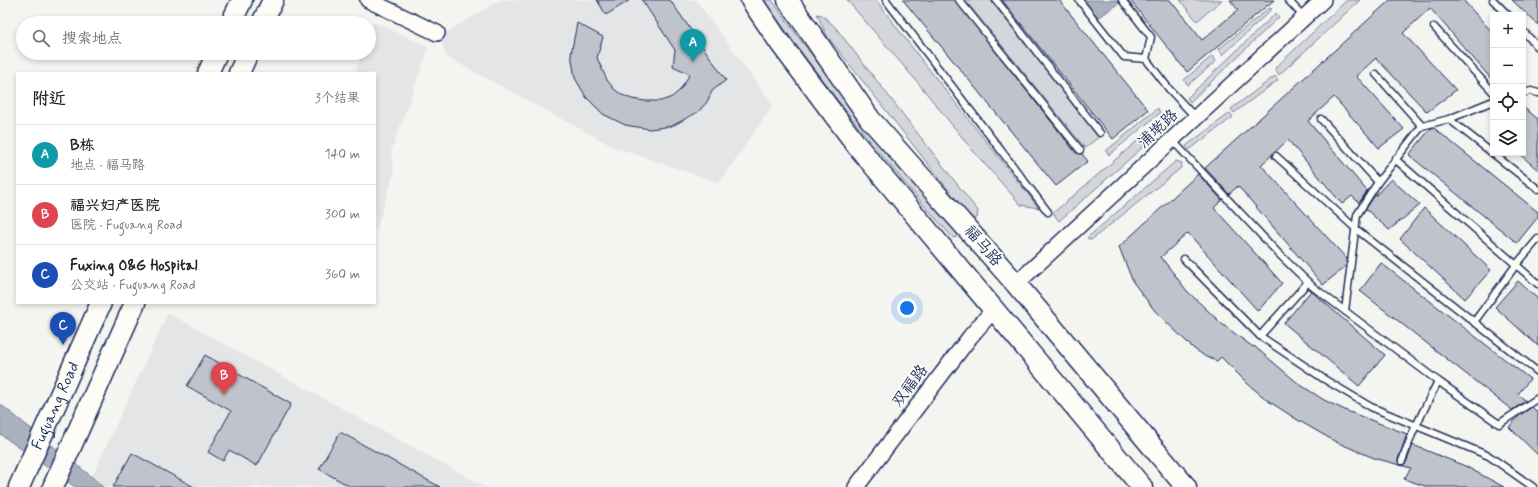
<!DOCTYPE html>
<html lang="zh">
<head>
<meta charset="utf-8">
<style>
	body { margin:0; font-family:Mynerve,"LXGW WenKai TC",sans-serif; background:#f6f6f6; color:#222 }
	.controls { position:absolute; right:12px; top:12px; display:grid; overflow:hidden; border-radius:0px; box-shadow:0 2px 6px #0003 }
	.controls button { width:36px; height:36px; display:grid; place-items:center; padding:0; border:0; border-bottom:1px solid #e0e0e0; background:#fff; color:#222; font:20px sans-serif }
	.you { position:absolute; left:907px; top:308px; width:14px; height:14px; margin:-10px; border:3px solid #fff; border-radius:50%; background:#1a73e8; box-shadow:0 0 0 6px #1a73e833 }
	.badge { display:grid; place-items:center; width:26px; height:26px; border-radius:50%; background:#0b8043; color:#fff; font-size:13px; font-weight:700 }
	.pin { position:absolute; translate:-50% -33px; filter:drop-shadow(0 1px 2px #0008) }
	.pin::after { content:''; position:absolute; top:21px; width:14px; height:12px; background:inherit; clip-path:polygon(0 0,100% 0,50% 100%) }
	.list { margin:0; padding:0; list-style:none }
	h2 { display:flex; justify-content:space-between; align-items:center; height:52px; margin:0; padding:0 16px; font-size:17px }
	h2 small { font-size:13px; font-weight:400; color:#767676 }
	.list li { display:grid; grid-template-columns:26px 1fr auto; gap:12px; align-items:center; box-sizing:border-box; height:60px; padding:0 16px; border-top:1px solid #e0e0e0 }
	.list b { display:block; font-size:15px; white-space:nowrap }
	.list p { margin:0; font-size:13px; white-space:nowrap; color:#767676 }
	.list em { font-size:13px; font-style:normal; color:#767676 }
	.icon { flex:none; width:22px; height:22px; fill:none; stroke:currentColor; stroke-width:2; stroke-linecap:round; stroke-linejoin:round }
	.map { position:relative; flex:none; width:1538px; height:487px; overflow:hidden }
	.search { position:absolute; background:#fff; box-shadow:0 2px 6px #0003; left:16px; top:16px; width:360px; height:44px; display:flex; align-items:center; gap:10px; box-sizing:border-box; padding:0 14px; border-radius:22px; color:#767676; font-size:15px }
	.panel { position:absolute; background:#fff; box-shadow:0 2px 6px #0003; left:16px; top:72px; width:360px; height:232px; border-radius:0px }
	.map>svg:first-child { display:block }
	.built { fill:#e4e5e6 }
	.green { fill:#d4d6db; stroke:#78829c }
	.water { fill:#aab0bf; stroke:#717c98 }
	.building { fill:#bfc3cc; stroke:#1b2f5e }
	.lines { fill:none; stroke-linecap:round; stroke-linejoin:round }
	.service-casing { stroke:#1b2f5e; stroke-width:9 }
	.tertiary-casing { stroke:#1b2f5e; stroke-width:18 }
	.primary-casing { stroke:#1b2f5e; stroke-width:23 }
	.service { stroke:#fdfcf7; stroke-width:6 }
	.tertiary { stroke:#fdfcf7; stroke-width:15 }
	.primary { stroke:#fdfcf7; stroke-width:20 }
	.labels { text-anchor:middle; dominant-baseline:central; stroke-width:3.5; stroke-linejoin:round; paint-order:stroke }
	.street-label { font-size:16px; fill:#1b2f5e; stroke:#fdfcf7 }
</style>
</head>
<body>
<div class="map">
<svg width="1538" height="487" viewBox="0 0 1538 487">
	<rect width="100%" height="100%" fill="#f4f4f1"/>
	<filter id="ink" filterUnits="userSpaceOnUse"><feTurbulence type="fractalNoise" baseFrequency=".025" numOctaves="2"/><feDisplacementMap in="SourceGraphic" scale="8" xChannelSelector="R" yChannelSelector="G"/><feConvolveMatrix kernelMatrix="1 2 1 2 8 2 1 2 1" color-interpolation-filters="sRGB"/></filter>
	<g filter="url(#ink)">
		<!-- built -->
		<g class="built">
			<polygon points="500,0 696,0 773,105 719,183 612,146 447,57 440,36"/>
			<polygon points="374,22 428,47 426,56 391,151 394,173 375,233 375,73 355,73 362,53 369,53 369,35"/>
			<polygon points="168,313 485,487 103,487 92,477"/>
		</g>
		<!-- green -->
		<g class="green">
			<path d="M764,0H772C828,82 894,156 957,232V237L953,238C886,164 821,82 764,0Z"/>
			<polygon points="847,0 876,0 920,58 1039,208 1021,205 974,152 919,84"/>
			<polygon points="965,0 990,0 1100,136 1085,148"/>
			<polygon points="1180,0 1222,0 1197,21"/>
			<polygon points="1347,0 1360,0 1279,75 1275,68"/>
			<polygon points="1269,8 1272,9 1223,55 1219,49"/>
			<polygon points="1276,13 1279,17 1190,102 1187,98"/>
			<polygon points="817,14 822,15 835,27 978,211 977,218 973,219 962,207 835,46 827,36"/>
			<polygon points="1212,56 1216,61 1188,85 1184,80"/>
			<polygon points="1275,76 1278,80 1234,113 1231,109"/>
			<polygon points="1158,108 1160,113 1109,155 1106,151"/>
			<polygon points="1230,113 1233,117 1189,150 1186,146"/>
			<polygon points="1164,118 1169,124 1059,221 1053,213"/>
			<polygon points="1176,161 1182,163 1181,168 1100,233 1091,240 1087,238"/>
		</g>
		<!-- water -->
		<g class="water">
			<polygon points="1082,0 1117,0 1119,3 1097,19"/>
			<polygon points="0,404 92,477 103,487 75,487 0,434"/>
		</g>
		<!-- building -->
		<g class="building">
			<polygon points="597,0 630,0 606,15"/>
			<polygon points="642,0 670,0 726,80 712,91 707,102 698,112 672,126 650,129 625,125 603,114 586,97 575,78 571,54 577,23 603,37 597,58 607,80 614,89 622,95 632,99 645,101 661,101 672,97 680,90 690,74 673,66 675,50"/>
			<polygon points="903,0 955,0 1076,153 1082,154 1088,161 1056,186"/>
			<polygon points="1002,0 1059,0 1148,110 1113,139"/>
			<polygon points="1130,0 1170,0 1202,40 1238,10 1230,0 1274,0 1187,72"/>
			<polygon points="1390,0 1463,0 1493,33 1493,81 1430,8 1403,33 1456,90 1427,112 1376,58 1356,76 1404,129 1379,148 1334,97 1308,121 1367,191 1359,203 1352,196 1342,204 1288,140 1261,165 1347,259 1346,266 1323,285 1238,186 1229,194 1205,168"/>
			<polygon points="1512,0 1538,0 1538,25"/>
			<polygon points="1523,107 1538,119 1538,170 1523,157"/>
			<polygon points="1431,128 1434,128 1538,212 1538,217 1517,243 1409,155"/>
			<polygon points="1198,174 1222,200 1214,208 1282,283 1258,311 1188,233 1161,257 1187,291 1222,324 1253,347 1254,346 1299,384 1324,400 1347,411 1407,434 1398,459 1398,462 1400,465 1403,465 1406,463 1413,445 1465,466 1504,487 1428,487 1404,479 1411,468 1374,458 1336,442 1296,419 1267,400 1248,384 1221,357 1217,361 1206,357 1193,348 1155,311 1133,282 1119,247"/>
			<polygon points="1391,179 1420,205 1389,230 1366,209 1373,198"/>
			<polygon points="1424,208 1491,270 1465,299 1400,239"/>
			<polygon points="1381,263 1530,379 1518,394 1526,401 1512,410 1360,291"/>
			<polygon points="1518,281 1538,299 1538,346 1495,307"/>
			<polygon points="1311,291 1385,355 1359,386 1284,323"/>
			<polygon points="205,355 291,404 257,466 229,450 223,461 208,452 231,411 187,386"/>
			<polygon points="1532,407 1538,413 1538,455 1509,427 1520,415"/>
			<polygon points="340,432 440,487 351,487 319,469"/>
			<polygon points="132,453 194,487 113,487"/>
		</g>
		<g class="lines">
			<defs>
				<g id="service">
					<polyline points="886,0 1048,212"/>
					<polyline points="959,0 1080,150"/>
					<polyline points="996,0 1100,133"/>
					<polyline points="1079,0 1124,57 1146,59 1169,89 1196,118"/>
					<polyline points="1122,0 1151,37 1146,59"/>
					<polyline points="1288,0 1305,18"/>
					<polyline points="1493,0 1508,15"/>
					<polyline points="1434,27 1493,92"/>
					<polyline points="1523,31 1538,47"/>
					<polyline points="1376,74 1422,126"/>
					<polyline points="1523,93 1531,91 1538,93"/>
					<polyline points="1321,119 1378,182"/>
					<polyline points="1449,119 1538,189"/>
					<polyline points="1173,141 1278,253 1313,287 1438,381 1499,424 1538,398"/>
					<polyline points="1276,156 1356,229 1538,372"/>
					<polyline points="1395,159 1538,284"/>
					<polyline points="1184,259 1260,336 1308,282"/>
					<polyline points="1345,311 1357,215 1378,182 1422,126 1449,119 1493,101"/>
					<polyline points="1474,322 1516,265 1538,239"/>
					<polyline points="1260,336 1324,379 1371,407 1489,456 1533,487"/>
					<polyline points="1402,461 1413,432 1438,381"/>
				</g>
				<g id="tertiary">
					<polyline points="368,0 437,33"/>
					<polyline points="1016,284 1323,0"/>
					<polyline points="856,487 970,337 994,309"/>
				</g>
				<g id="primary">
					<polyline points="751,0 780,43 859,148 1142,487"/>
					<polyline points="788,0 870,119 1016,284 1186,487"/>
					<polyline points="231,23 242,0"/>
					<polyline points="262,23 273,0"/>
					<polyline points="208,73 217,53"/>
					<polyline points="239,73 248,53"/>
					<path id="s1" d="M19,487L101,303"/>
					<polyline points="53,487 135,303"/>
				</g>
			</defs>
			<!-- service casing -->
			<use href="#service" class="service-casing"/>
			<!-- tertiary casing -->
			<use href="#tertiary" class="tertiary-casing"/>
			<!-- primary casing -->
			<use href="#primary" class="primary-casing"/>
			<!-- service -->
			<use href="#service" class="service"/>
			<!-- tertiary -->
			<use href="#tertiary" class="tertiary"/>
			<!-- primary -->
			<use href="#primary" class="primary"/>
		</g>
	</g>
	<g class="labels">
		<!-- street labels -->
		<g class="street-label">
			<text transform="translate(1158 129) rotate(-43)">浦墘路</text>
			<text transform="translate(983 246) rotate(49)">福马路</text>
			<text transform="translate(910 386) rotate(-53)">双福路</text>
			<text stroke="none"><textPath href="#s1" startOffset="89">Fuguang Road</textPath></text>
		</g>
	</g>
</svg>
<div class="controls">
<button>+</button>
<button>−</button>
<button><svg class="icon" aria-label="locate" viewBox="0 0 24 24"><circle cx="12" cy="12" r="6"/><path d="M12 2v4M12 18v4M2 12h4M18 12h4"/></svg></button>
<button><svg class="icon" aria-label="layers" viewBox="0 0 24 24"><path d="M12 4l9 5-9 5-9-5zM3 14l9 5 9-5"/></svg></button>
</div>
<div class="you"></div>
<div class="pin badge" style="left:693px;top:62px;background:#0f9aa8">A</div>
<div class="pin badge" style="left:224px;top:395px;background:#e0444e">B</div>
<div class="pin badge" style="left:63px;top:345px;background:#1a4fb4">C</div>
<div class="search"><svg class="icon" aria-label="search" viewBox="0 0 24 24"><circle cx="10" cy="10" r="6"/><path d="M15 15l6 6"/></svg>搜索地点</div>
<section class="panel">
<h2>附近<small>3个结果</small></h2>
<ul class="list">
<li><span class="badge" style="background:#0f9aa8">A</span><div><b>B栋</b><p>地点 · 福马路</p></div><em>140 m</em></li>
<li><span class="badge" style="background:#e0444e">B</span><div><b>福兴妇产医院</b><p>医院 · Fuguang Road</p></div><em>300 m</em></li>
<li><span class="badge" style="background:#1a4fb4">C</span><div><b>Fuxing O&amp;G Hospital</b><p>公交站 · Fuguang Road</p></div><em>360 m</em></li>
</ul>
</section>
</div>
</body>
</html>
